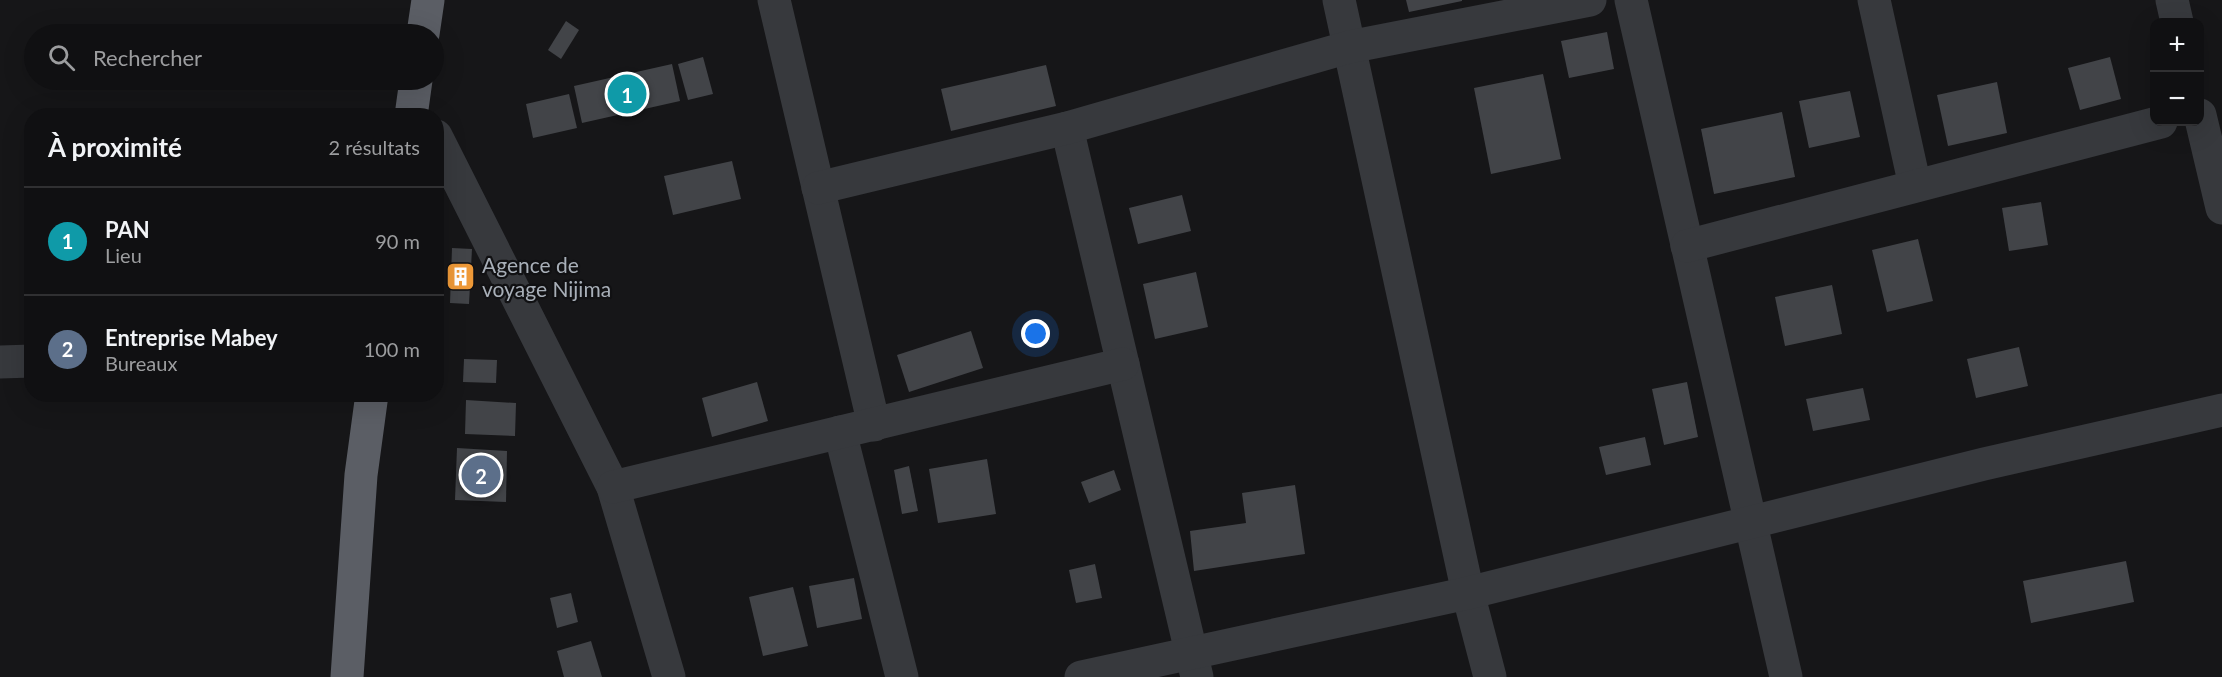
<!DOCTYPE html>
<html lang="fr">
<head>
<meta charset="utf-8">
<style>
	body { margin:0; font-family:Lato,sans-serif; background:#19191b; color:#f1f3f6 }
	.controls { position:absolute; right:18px; top:18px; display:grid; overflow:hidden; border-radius:12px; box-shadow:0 6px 24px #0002 }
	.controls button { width:54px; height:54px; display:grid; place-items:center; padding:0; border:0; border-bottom:2px solid #303032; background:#101012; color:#f1f3f6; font:30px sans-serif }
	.you { position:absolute; left:1036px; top:334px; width:21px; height:21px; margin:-15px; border:4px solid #fff; border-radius:50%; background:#1a73e8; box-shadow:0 0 0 9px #1a73e833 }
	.badge { display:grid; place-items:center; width:39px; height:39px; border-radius:50%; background:#ee9938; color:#fff; font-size:20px; font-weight:700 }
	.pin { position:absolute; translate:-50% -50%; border:3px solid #fff; box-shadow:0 2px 6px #0006 }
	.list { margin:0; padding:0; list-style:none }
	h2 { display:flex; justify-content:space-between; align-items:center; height:78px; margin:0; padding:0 24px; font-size:26px }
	h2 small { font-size:20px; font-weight:400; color:#9c9d9f }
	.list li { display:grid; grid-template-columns:39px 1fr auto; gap:18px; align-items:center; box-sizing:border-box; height:108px; padding:0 24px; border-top:2px solid #303032 }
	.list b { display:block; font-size:22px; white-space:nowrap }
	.list p { margin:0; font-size:20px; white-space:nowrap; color:#9c9d9f }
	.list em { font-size:20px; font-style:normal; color:#9c9d9f }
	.icon { flex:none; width:33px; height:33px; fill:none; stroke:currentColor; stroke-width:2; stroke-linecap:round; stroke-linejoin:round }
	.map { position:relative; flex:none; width:2222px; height:677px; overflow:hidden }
	.search { position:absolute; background:#101012; box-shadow:0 6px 24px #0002; left:24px; top:24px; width:420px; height:66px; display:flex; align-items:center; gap:15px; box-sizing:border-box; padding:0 21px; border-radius:33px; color:#9c9d9f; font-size:22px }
	.panel { position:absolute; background:#101012; box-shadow:0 6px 24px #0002; left:24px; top:108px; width:420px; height:294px; border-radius:24px }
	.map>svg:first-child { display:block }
	.building { fill:#424448 }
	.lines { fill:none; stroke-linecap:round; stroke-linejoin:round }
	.minor { stroke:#37393d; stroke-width:33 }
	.trunk { stroke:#5b5e65; stroke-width:33 }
	.labels { text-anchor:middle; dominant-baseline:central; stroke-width:4.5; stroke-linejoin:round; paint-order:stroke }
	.poi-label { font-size:21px; fill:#a8afb8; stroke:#111113; text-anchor:start }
</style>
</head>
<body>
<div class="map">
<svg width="2222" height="677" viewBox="0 0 2222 677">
	<rect width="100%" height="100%" fill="#161618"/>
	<!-- building -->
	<g class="building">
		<polygon points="1406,0 1462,0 1462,1 1409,12"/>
		<polygon points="566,21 579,30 561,59 548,50"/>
		<polygon points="1607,32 1614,69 1569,78 1561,41"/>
		<polygon points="703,57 713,94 688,100 678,64"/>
		<polygon points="2110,57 2121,99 2080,110 2068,68"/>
		<polygon points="672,64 680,101 582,123 574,86"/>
		<polygon points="1046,65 1056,106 951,131 941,89"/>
		<polygon points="1543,74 1561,159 1491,174 1474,88"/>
		<polygon points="1997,82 2007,133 1948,146 1937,95"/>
		<polygon points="1850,91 1860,137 1809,148 1799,101"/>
		<polygon points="569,94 577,128 533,138 526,104"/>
		<polygon points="1782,112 1795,177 1714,194 1701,129"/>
		<polygon points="732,161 741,199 673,215 664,176"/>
		<polygon points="1182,195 1191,231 1138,244 1129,208"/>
		<polygon points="2041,202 2048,245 2009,251 2002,208"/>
		<polygon points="1918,239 1933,301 1887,312 1872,250"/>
		<polygon points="452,248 472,249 469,304 450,303"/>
		<polygon points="1196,272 1208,327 1155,339 1143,284"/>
		<polygon points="1832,285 1842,334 1785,346 1775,297"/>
		<polygon points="971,331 983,368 909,392 897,355"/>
		<polygon points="2019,347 2028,386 1976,398 1967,359"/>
		<polygon points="464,359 497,360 496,383 463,382"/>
		<polygon points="757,382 768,421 712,437 702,398"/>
		<polygon points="1687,382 1698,437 1664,445 1652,389"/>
		<polygon points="1863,388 1870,420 1813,431 1806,399"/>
		<polygon points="466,400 516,403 515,436 465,434"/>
		<polygon points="1645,437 1651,465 1606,475 1599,447"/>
		<polygon points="457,448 507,451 506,502 455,500"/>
		<polygon points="987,459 996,514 938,523 929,469"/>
		<polygon points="909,466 918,511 902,514 894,470"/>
		<polygon points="1114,470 1121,490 1089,503 1081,482"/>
		<polygon points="1295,485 1305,554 1194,571 1190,531 1246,523 1242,493"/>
		<polygon points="2126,561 2134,602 2031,623 2023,581"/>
		<polygon points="1095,564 1102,598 1076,603 1069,570"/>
		<polygon points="854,578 862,619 817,628 809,586"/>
		<polygon points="793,587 808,646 763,656 749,597"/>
		<polygon points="571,593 578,622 557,628 550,598"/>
		<polygon points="591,641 602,677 564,677 557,651"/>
	</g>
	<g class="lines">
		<!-- minor -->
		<g class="minor">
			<polyline points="774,0 874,425"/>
			<polyline points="1339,0 1468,593 1490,677"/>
			<polyline points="1631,0 1786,677"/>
			<polyline points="1874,0 1915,186"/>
			<polyline points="2172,0 2177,22"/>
			<polyline points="2200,115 2222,208"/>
			<polyline points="1067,128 1197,677"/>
			<polyline points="436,136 613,487 669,677"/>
			<polyline points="818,188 1067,128 1349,47 1590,0"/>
			<polyline points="1687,246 2161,122"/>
			<polyline points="0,362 32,361"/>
			<polyline points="840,432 902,677"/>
			<polyline points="613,487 1123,364"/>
			<polyline points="1081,677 1468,593 1984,464 2222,410"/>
		</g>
		<!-- trunk -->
		<g class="trunk">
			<polyline points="423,34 428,0"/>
			<polyline points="411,116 416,80"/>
			<polyline points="347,677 361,475 372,394"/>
		</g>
	</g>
	<!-- icons -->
	<defs>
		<symbol id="building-square" viewBox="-11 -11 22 22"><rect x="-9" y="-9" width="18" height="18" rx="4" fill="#ee9938" stroke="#111113"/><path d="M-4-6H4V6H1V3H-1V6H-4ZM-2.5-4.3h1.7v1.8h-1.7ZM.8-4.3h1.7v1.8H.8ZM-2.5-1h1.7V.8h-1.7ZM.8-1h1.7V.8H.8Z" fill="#fff"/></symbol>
	</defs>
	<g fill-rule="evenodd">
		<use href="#building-square" x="444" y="260" width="33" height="33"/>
	</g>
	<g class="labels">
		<!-- poi labels -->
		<g class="poi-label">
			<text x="482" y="264">Agence de<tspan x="482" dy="24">voyage Nijima</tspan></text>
		</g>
	</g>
</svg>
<div class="controls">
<button>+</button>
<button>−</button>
</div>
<div class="you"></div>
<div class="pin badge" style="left:627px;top:94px;background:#0f9aa8">1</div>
<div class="pin badge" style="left:481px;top:475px;background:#5c6f8a">2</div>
<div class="search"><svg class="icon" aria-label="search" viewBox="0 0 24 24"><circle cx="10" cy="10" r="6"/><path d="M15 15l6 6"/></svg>Rechercher</div>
<section class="panel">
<h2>À proximité<small>2 résultats</small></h2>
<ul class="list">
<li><span class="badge" style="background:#0f9aa8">1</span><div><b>PAN</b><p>Lieu</p></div><em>90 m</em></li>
<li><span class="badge" style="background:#5c6f8a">2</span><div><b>Entreprise Mabey</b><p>Bureaux</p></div><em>100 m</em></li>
</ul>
</section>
</div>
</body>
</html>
